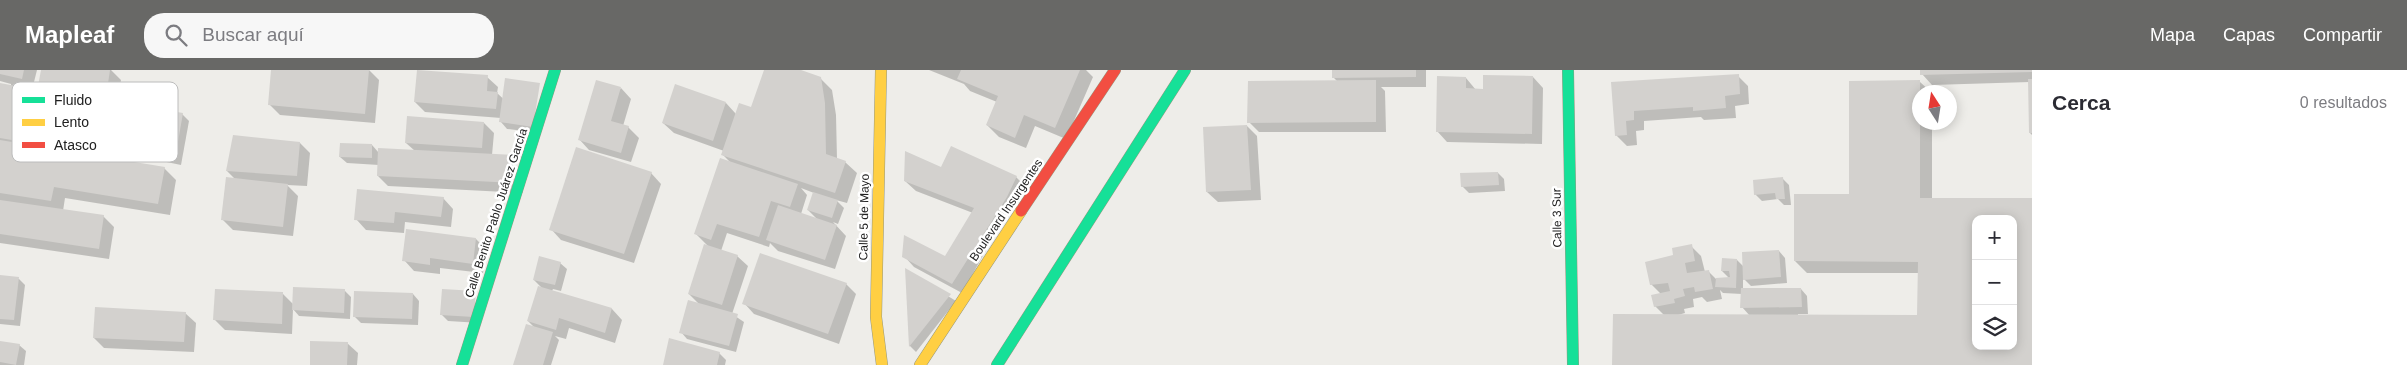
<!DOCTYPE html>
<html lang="es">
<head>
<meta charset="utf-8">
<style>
	body { margin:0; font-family:Helvetica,sans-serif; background:#f7f7f7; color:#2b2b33 }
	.controls { position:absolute; right:15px; bottom:15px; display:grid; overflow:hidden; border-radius:10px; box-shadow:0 2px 12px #0003 }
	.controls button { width:45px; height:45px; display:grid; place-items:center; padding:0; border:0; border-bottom:1px solid #e1e1e2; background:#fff; color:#2b2b33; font:25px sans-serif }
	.compass { position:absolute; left:1912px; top:15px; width:45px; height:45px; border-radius:50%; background:#fff; box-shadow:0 2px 12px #0003; rotate:348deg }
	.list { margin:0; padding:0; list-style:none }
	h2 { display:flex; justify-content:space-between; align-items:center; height:65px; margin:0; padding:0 20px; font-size:21px }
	h2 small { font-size:16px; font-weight:400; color:#7c7c81 }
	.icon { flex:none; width:28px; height:28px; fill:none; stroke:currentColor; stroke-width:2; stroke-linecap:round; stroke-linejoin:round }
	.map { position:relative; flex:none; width:2032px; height:295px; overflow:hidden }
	header { display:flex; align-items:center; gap:30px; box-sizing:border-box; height:70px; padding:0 25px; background:#686866; color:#fff }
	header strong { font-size:24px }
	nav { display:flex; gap:28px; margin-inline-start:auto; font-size:18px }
	.search { width:350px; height:45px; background:#f7f7f7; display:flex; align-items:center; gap:12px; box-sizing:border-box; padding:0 18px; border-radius:20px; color:#7c7c81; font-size:19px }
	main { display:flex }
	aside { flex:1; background:#fff }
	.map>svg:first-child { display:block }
	.shadow { fill:#0003; fill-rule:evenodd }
	.building { fill:#d3d1ce; fill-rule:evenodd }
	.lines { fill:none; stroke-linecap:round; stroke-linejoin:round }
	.fast-casing { stroke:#959881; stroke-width:12 }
	.slow-casing { stroke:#959881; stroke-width:12 }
	.jam-casing { stroke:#959881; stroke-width:12 }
	.fast { stroke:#16e098; stroke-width:11 }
	.slow { stroke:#ffcf43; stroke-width:11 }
	.jam { stroke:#f24e42; stroke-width:11 }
	.labels { text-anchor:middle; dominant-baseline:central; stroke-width:5; stroke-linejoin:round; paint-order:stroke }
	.street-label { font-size:12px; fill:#202020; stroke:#fff }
	.key { fill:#fff; stroke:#bcbcbc; stroke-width:1 }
	.key-label { font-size:14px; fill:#202020 }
</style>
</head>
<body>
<header>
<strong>Mapleaf</strong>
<div class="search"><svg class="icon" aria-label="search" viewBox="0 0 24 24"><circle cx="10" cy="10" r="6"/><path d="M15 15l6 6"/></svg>Buscar aquí</div>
<nav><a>Mapa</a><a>Capas</a><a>Compartir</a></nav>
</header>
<main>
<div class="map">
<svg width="2032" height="295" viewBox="0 0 2032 295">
	<rect width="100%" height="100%" fill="#eeede9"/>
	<!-- shadow -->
	<g class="shadow">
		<polygon points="0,0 37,0 32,20 47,23 40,15 42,0 111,0 121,10 116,37 102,34 111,43 106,72 78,67 75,84 164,98 176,110 170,145 65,128 63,141 103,146 114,157 109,189 0,173 0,14 11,16 11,14 0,11"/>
		<polygon points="272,0 369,0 379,10 375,53 280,45 269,34"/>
		<path d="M765,0H797L820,8L832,20L836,45L837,89L845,92L857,103L847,133L836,130L844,138L838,154L833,152L846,166L835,199L778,181L770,173L769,177L727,163L721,181L737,186L748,196L732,244L744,252L736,282L687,269L681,262L700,235L689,224L709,177L696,164L731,93L723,85L724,81L674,63L663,53L726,33L736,44L752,38ZM801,118L814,123L808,140L818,150L801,144L807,125Z"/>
		<polygon points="929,0 1086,0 1093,7 1066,69 1035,56 1026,78 999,67 987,55 997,32 970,21 964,14"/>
		<polygon points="1333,0 1426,0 1426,17 1381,17 1385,21 1386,62 1259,62 1249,52 1337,11 1333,7"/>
		<polygon points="1922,0 2032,0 2032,65 2030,63 2030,12 1932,15 1922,4"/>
		<polygon points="1738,6 1748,16 1749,34 1735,36 1736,48 1704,50 1701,47 1644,51 1644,60 1636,61 1637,75 1627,76 1616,65 1613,14"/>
		<polygon points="487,7 498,17 497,23 540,63 507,59 501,52 501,48 425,42 415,32"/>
		<polygon points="1533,7 1543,18 1542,74 1447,72 1437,61 1466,8 1476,20 1484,20"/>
		<path d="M1920,12L1931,22H1920V52H1932V129H2032V295H1614L1664,245L1655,236L1661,224L1651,214L1675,186L1691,176L1701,186L1705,202L1708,201L1716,209H1730L1722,201L1737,190L1744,197L1779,181L1785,188L1787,213L1751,216L1743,208V219H1801L1807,226L1808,244H1798V246L1918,247L1919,203H1807L1795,191L1850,126ZM1976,149H2013V276H1976ZM1720,220L1723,223L1742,224V237L1750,246L1678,245L1685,243L1684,239L1694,237L1693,229L1702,227L1707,232L1722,229Z"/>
		<polygon points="621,18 631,29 623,56 628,57 639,68 631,92 589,80 579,69"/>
		<polygon points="182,44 189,51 181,95 152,89 146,83"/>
		<polygon points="484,53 494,63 492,85 523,123 388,116 378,106 379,95 347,93 340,87 372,75 379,83 415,81 406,73"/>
		<polygon points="1247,56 1257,66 1261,130 1218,132 1207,122"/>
		<polygon points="300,73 310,83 307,116 287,115 298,126 293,166 233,160 222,149 236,110 227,101"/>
		<polygon points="952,78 1016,107 1023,114 962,223 914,197 904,186 946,188 973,143 916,121 905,111 947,101"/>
		<polygon points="651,103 661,114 634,193 561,170 551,159"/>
		<polygon points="1498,103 1504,109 1505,121 1469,123 1462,116"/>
		<polygon points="1782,108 1789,115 1791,135 1784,135 1778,129 1762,131 1755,124"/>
		<polygon points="443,128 453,139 451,157 405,152 404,163 366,160 356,149"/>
		<polygon points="476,169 486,179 483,203 440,198 440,204 414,201 404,190"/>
		<polygon points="560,193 567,199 561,221 553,219 552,221 612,239 622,250 615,273 569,258 566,269 555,266 559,270 551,295 515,295 535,258 528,251 543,219 534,210"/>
		<polygon points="907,201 956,231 916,282 910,276"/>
		<polygon points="0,206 19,209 25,215 20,256 0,254"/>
		<polygon points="846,214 856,224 839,274 754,244 744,233"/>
		<polygon points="443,220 480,253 448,251 442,245"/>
		<polygon points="345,221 351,227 350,249 299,246 293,239 292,264 225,260 215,250 283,224 293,234"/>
		<polygon points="413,224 419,231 418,255 361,253 354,246"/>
		<polygon points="185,243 196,253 194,282 104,278 94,268"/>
		<polygon points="0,272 19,275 26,281 24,295 0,295"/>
		<polygon points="347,273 358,283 357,295 311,295"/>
		<polygon points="719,283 726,290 725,295 664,295"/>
	</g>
	<!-- building -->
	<g class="building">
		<polygon points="0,0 24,0 22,9 0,4"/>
		<polygon points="41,0 110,0 106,27 38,16"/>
		<polygon points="271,0 369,0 365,44 268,35"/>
		<polygon points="417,0 488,5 487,21 498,22 496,39 414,32"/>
		<polygon points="764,0 801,0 821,7 825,33 826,84 846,91 835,123 721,85 739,33 751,37"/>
		<polygon points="961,0 1080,0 1055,58 1024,45 1015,68 986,55 998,26 957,9"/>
		<polygon points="1332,0 1416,0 1416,7 1332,8"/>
		<polygon points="1920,0 2032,0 2032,2 1920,5"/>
		<polygon points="1739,4 1740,24 1725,26 1726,38 1693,41 1693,37 1634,41 1634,50 1626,51 1627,65 1615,66 1611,12"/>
		<polygon points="1483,5 1533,6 1532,64 1436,62 1437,6 1466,7 1466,18 1483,19"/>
		<polygon points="505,8 540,13 533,57 499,52"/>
		<polygon points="2028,9 2032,9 2032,63 2029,63"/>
		<polygon points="596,10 621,17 611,51 629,56 621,83 578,70"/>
		<polygon points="1376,10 1376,52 1247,53 1248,11"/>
		<path d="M1920,10V128H2032V295H1612L1613,244L1917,245L1918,192L1794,191V124H1849V11ZM1976,149H2013V276H1976Z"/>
		<polygon points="0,13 101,32 95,63 68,58 64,79 0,68"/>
		<polygon points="675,14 726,32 713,71 662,53"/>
		<polygon points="153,38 183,43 175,89 144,83"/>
		<polygon points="407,46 484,52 482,78 405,73"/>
		<polygon points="1247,55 1251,120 1206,122 1203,57"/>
		<polygon points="233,65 300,72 297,106 226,101"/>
		<polygon points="0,70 165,97 158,134 54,117 51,131 0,123"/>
		<polygon points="340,73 372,74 372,88 339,87"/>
		<polygon points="951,76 1017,106 1007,127 952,214 902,187 904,165 945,186 974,138 904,111 905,81 941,97"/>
		<polygon points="576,77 652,102 624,184 549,160"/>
		<polygon points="378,78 515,85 513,113 377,106"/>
		<polygon points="720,88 798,114 790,137 771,131 759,167 717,154 711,170 694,164"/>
		<polygon points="1498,102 1499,115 1461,117 1460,103"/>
		<polygon points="226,107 288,114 283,157 221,150"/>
		<polygon points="1783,107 1785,129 1776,129 1775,123 1754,125 1753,110"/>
		<polygon points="357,119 444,127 441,147 395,142 394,153 354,150"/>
		<polygon points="813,122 838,130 832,148 807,140"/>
		<polygon points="0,130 104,145 99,179 0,164"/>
		<polygon points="778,135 837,155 825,190 766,170"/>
		<polygon points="406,159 476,168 473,194 430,188 430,195 402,191"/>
		<polygon points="704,174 738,185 722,235 688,224"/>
		<polygon points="1692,174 1695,191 1685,193 1687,203 1709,200 1713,219 1695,222 1694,217 1683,219 1685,226 1674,229 1675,233 1654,237 1651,225 1670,221 1668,213 1650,215 1645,192 1673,185 1672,178"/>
		<polygon points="1779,180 1781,207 1743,210 1742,182"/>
		<polygon points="760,183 847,213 828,264 742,234"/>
		<polygon points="539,186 561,192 555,215 533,210"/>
		<polygon points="1722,188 1737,189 1736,218 1715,217 1716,208 1730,207 1729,201 1721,201"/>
		<polygon points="905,198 951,224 909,277"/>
		<polygon points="0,205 19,207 14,250 0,249"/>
		<polygon points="538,216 612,238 605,263 559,248 556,260 527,251"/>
		<polygon points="293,217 345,219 344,243 292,240"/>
		<polygon points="1741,218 1801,218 1802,237 1740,238"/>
		<polygon points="215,219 283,222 282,254 213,250"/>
		<polygon points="442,219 476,221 474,247 440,245"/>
		<polygon points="354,221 413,223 412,249 353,247"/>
		<polygon points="688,230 738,244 729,276 679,263"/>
		<polygon points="95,237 186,242 184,272 93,268"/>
		<polygon points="526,254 553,262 543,295 513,295"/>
		<polygon points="669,268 720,282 717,295 663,295"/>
		<polygon points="0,271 20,274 16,295 0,292"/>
		<polygon points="310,271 348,272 347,295 310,295"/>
	</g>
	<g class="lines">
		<defs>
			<g id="fast">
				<polyline points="1568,0 1573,295"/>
				<polyline points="462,295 555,0"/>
				<polyline points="997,295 1185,0"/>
			</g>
			<g id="slow">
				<polyline points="881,0 876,247 882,295"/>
				<polyline points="920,295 1021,141"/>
			</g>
			<polyline id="jam" points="1021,141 1115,0"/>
		</defs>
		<!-- fast casing -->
		<use href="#fast" class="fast-casing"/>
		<!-- slow casing -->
		<use href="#slow" class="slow-casing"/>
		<!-- jam casing -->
		<use href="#jam" class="jam-casing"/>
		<!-- fast -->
		<use href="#fast" class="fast"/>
		<!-- slow -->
		<use href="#slow" class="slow"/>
		<!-- jam -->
		<use href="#jam" class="jam"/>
	</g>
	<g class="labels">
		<!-- street labels -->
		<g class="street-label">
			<text transform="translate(1006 140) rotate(-56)">Boulevard Insurgentes</text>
			<text transform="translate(496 143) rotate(-72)">Calle Benito Pablo Juárez García</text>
			<text transform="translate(864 147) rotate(-89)">Calle 5 de Mayo</text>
			<text transform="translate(1557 148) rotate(-91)">Calle 3 Sur</text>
		</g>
	</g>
	<!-- legend -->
	<rect x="12" y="12" width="166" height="80" rx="8" class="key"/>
	<rect x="22" y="27" width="23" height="6" fill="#16e098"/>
	<rect x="22" y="49" width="23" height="7" fill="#ffcf43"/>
	<rect x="22" y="72" width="23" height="6" fill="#f24e42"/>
	<g class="key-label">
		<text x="54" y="35">Fluido</text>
		<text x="54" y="57">Lento</text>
		<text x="54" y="80">Atasco</text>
	</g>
</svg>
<div class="controls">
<button>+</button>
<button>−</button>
<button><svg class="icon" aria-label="layers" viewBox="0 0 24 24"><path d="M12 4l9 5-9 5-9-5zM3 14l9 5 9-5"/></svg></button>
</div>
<svg class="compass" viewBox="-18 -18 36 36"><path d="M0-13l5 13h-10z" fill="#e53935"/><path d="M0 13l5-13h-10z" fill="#7c7c81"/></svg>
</div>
<aside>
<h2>Cerca<small>0 resultados</small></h2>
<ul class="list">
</ul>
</aside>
</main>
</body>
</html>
